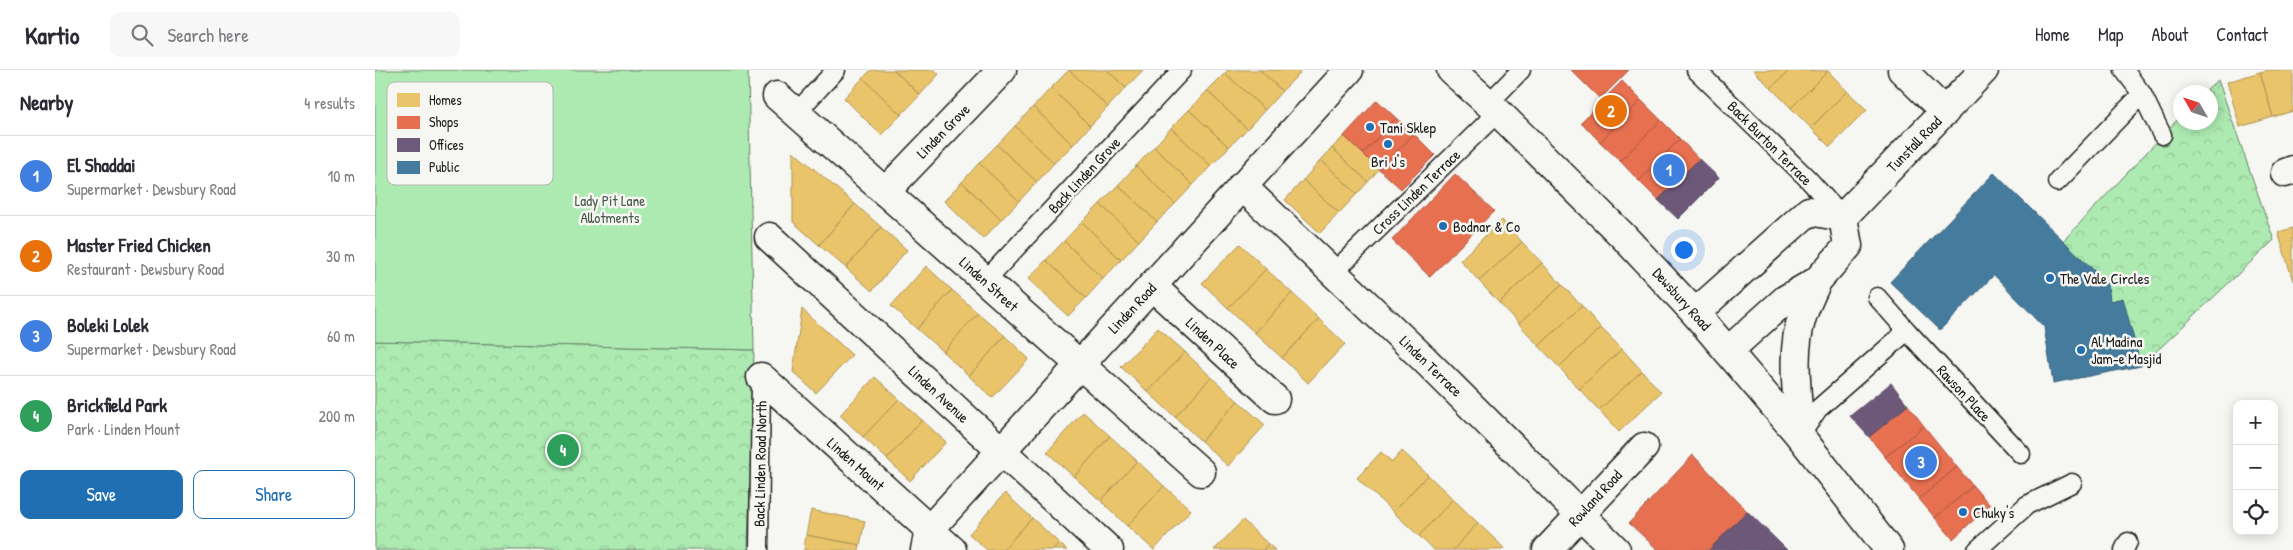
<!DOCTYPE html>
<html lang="en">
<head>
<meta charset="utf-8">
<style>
	body { margin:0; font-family:"Patrick Hand",sans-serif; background:#f7f7f7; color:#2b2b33 }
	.controls { position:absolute; right:15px; bottom:15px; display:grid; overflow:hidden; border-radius:10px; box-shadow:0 2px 12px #0003 }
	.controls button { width:45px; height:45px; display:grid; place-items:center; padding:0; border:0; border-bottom:1px solid #e1e1e2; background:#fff; color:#2b2b33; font:25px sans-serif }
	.compass { position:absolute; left:1798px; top:15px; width:45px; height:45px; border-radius:50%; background:#fff; box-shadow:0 2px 12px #0003; rotate:309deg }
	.you { position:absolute; left:1308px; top:179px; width:18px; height:18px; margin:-12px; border:4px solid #fff; border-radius:50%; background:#1a73e8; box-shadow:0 0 0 8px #1a73e833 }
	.badge { display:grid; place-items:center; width:32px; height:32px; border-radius:50%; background:#1f6fb2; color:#fff; font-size:16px; font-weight:700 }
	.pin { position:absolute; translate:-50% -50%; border:2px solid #fff; box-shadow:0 1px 5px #0006 }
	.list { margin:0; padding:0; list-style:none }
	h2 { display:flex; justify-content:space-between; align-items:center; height:65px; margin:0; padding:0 20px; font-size:21px }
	h2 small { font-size:16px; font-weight:400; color:#7c7c81 }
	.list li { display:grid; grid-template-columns:32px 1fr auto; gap:15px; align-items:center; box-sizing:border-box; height:80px; padding:0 20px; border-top:1px solid #e1e1e2 }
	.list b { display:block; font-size:19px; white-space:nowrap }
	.list p { margin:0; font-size:16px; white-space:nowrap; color:#7c7c81 }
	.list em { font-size:16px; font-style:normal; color:#7c7c81 }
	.actions { display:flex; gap:10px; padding:15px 20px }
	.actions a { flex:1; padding:11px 0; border:1px solid #1f6fb2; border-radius:10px; text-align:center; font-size:18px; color:#1f6fb2 }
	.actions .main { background:#1f6fb2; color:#fff }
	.icon { flex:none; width:28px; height:28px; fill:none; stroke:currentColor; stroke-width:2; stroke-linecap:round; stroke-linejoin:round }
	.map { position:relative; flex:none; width:1918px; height:480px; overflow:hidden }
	header { display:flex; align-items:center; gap:30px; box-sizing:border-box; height:70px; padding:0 25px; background:#fff; border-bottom:1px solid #e1e1e2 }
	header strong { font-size:24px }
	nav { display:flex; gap:28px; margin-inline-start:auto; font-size:18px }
	.search { width:350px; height:45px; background:#f7f7f7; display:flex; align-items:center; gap:12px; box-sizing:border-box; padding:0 18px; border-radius:10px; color:#7c7c81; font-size:19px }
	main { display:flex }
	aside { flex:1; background:#fff }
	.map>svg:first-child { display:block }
	.park { fill:url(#park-crowns); stroke:#648366 }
	.garden { fill:#adeab1; stroke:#648366 }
	.homes { fill:#e9c46a; stroke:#ac9253 }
	.shops { fill:#e76f51; stroke:#aa5641 }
	.offices { fill:#6d597a; stroke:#55475e }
	.public { fill:#457b9d; stroke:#395e76 }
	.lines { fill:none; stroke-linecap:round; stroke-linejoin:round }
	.service-casing { stroke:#1c1c1c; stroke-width:21 }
	.minor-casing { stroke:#1c1c1c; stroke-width:31 }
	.tertiary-casing { stroke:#1c1c1c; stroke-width:31 }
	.primary-casing { stroke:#1c1c1c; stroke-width:31 }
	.service { stroke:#f6f6f2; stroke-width:18 }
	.minor { stroke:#f6f6f2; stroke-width:28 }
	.tertiary { stroke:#f6f6f2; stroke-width:28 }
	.primary { stroke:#f6f6f2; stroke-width:28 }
	.poi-dot { fill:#1f6fb2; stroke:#f6f6f2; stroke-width:2 }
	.labels { text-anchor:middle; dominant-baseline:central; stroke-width:5; stroke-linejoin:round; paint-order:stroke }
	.poi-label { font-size:15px; fill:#1c1c1c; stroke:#f6f6f2; text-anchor:start }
	.street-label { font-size:15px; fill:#1c1c1c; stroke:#f6f6f2 }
	.park-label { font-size:15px; fill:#485a49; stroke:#f6f6f2 }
	.key { fill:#f6f6f2; stroke:#b5b5b2; stroke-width:1 }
	.key-label { font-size:14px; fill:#1c1c1c }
</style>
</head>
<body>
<header>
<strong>Kartio</strong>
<div class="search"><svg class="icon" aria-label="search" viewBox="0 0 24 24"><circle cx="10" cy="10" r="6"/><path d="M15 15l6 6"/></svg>Search here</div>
<nav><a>Home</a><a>Map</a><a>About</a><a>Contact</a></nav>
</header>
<main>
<aside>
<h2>Nearby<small>4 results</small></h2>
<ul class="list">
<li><span class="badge" style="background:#3f7fe0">1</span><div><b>El Shaddai</b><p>Supermarket · Dewsbury Road</p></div><em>10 m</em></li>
<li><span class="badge" style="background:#e8710a">2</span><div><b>Master Fried Chicken</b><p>Restaurant · Dewsbury Road</p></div><em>30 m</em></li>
<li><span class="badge" style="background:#3f7fe0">3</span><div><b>Boleki Lolek</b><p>Supermarket · Dewsbury Road</p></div><em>60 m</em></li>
<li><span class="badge" style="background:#2e9e5b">4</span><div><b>Brickfield Park</b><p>Park · Linden Mount</p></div><em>200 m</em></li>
</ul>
<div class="actions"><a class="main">Save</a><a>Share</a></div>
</aside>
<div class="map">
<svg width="1918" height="480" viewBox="0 0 1918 480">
	<defs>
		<pattern id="park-crowns" width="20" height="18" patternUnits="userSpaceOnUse" patternTransform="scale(1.25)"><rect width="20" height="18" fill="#adeab1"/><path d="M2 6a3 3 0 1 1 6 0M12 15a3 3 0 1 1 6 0" fill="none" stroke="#94c898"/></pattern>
	</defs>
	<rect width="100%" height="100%" fill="#f6f6f2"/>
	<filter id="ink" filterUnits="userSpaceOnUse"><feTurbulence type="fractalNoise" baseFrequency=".02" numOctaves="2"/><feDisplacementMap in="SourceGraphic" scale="10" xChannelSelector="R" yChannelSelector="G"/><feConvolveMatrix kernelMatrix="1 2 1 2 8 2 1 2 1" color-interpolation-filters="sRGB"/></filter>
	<g filter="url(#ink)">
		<!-- park -->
		<g class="park">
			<polygon points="1843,10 1899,170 1766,296 1735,231 1732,214 1688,171 1805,47 1806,52 1836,52 1836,22 1830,22"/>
			<polygon points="0,271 379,280 373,480 0,480"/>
		</g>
		<!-- garden -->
		<polygon class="garden" points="0,0 373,0 379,280 0,271"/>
		<!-- homes -->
		<g class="homes">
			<polygon points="496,0 519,0 545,25 526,45 488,8"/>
			<polygon points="519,0 560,0 564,4 545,25"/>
			<polygon points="694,0 732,0 751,18 733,37"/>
			<polygon points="694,0 733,37 715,56 676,18"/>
			<polygon points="732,0 768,0 751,18"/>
			<polygon points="853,0 885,0 907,21 890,40 850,3"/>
			<polygon points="885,0 923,0 925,3 907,21"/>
			<polygon points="1378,0 1415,0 1396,18"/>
			<polygon points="1415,0 1453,1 1416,38 1396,18"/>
			<polygon points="1893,0 1918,0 1918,41 1898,47 1885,2"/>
			<polygon points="1453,1 1472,21 1436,58 1416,38"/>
			<polygon points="1885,2 1898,47 1865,57 1852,12"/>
			<polygon points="850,3 890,40 872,59 832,21"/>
			<polygon points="488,8 526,45 506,65 469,28"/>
			<polygon points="676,18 715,56 698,75 658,37"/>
			<polygon points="832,21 872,59 854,77 814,40"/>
			<polygon points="1472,21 1492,40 1455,77 1436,58"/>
			<polygon points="658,37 698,75 679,93 640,56"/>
			<polygon points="814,40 854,77 836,96 796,58"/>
			<polygon points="640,56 679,93 662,112 622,75"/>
			<polygon points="796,58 836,96 818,115 779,77"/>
			<polygon points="969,66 1004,99 993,112 957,78"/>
			<polygon points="622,75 662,112 644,131 604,93"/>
			<polygon points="779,77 818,115 800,134 761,96"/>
			<polygon points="957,78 993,112 982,124 946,90"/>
			<polygon points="418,81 480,134 444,175 418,152"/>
			<polygon points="946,90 982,124 964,143 928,110"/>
			<polygon points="604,93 644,131 626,150 587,112"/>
			<polygon points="761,96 800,134 782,152 743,115"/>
			<polygon points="928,110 964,143 945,163 910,130"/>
			<polygon points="587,112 626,150 608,169 569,131"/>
			<polygon points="743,115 782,152 764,171 725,134"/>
			<polygon points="480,134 506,157 471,198 444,175"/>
			<polygon points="725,134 764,171 746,190 707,152"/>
			<polygon points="1127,150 1147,172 1104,211 1085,190"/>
			<polygon points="707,152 746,190 728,209 689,171"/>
			<polygon points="506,157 532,180 497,221 471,198"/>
			<polygon points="1918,158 1918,211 1903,162"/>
			<polygon points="689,171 728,209 711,228 671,190"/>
			<polygon points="1147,172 1167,193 1124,233 1104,211"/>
			<polygon points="865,174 891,199 853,238 827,213"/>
			<polygon points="671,190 711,228 693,246 653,209"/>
			<polygon points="1167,193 1187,215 1144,254 1124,233"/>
			<polygon points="551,196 577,220 542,259 516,236"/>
			<polygon points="891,199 917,223 880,263 853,238"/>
			<polygon points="1187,215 1207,236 1164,276 1144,254"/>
			<polygon points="577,220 603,243 568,282 542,259"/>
			<polygon points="917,223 944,249 907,288 880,263"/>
			<polygon points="1207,236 1226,258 1184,297 1164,276"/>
			<polygon points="427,239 477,285 441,323 418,302"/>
			<polygon points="603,243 630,266 594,306 568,282"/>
			<polygon points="944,249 970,274 933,313 907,288"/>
			<polygon points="783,258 810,282 773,322 746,297"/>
			<polygon points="1226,258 1247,279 1204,319 1184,297"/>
			<polygon points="630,266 654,289 617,328 594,306"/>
			<polygon points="1247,279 1267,301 1224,340 1204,319"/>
			<polygon points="810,282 836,307 800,347 773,322"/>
			<polygon points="1267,301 1286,322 1244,362 1224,340"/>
			<polygon points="500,307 524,329 488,367 465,345"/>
			<polygon points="836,307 863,331 826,371 800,347"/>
			<polygon points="524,329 547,350 512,389 488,367"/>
			<polygon points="863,331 890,355 853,396 826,371"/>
			<polygon points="708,342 735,366 699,407 672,382"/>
			<polygon points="547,350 571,372 535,411 512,389"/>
			<polygon points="735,366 762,391 726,431 699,407"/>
			<polygon points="1027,381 1053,405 1018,442 982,408 1006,382 1017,392"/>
			<polygon points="762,391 789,416 752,456 726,431"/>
			<polygon points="1053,405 1078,429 1044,466 1018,442"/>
			<polygon points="789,416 816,440 779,480 752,456"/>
			<polygon points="630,423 657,448 628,480 612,480 594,464"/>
			<polygon points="1078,429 1103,453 1078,480 1059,480 1044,466"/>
			<polygon points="436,440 490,451 485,475 431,465"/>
			<polygon points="657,448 684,473 677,480 628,480"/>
			<polygon points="868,450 893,474 888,480 839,480"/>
			<polygon points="1103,453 1129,478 1127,480 1078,480"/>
			<polygon points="431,465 485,475 484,480 429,480"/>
			<polygon points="684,473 692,480 677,480"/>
			<polygon points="893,474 900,480 888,480"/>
		</g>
		<!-- shops -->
		<g class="shops">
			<polygon points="1196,0 1254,0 1225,29"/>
			<polygon points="1247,11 1266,30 1225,72 1206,52"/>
			<polygon points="1002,30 1021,48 988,84 969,66"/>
			<polygon points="1266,30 1286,50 1245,91 1225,72"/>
			<polygon points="1021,48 1039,64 1004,99 988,84"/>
			<polygon points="1286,50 1305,69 1264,111 1245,91"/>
			<polygon points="1039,64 1060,85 1026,119 1004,99"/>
			<polygon points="1305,69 1324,89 1283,130 1264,111"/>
			<polygon points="1080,104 1119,141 1055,207 1017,170"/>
			<polygon points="1533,335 1549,356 1510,387 1494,367"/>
			<polygon points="1549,356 1582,397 1544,429 1510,387"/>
			<polygon points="1318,385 1372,441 1334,480 1283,480 1254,453"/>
			<polygon points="1582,397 1598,416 1560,448 1544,429"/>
			<polygon points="1598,416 1615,435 1578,469 1560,448"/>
		</g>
		<!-- offices -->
		<g class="offices">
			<polygon points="1324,89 1344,108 1303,149 1283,130"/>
			<polygon points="1516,313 1533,335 1494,367 1475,346"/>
			<polygon points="1372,441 1412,480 1334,480"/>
		</g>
		<!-- public -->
		<polygon class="public" points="1619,103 1733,214 1735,231 1748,228 1766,296 1678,313 1669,257 1619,205 1565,260 1515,212"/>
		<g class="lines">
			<defs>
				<g id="service">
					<polyline points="1321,0 1433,109 1467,147"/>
					<polyline points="1749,0 1767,24 1787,65"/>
					<polyline points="1114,33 1146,0"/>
					<polyline points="421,43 461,0"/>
					<polyline points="1682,112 1767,24"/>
					<polyline points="959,202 1123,42"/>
					<polyline points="610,211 807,0"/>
					<polyline points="1502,227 1532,261"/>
					<polyline points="1425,366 1443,339 1532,261 1646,384"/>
					<polyline points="384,480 386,307"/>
					<polyline points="1602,480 1652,435 1697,413"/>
					<polyline points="1749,480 1753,472"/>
				</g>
				<g id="minor">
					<polyline points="1527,0 1570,42"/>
					<polyline points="402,26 826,402"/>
					<polyline points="1910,103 1918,100"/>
					<polyline points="867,116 1048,288 1241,480"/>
					<polyline points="510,122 627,0"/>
					<polyline points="394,167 734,480"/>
					<polyline points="777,216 900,329"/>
					<polyline points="386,307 577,480"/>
					<polyline points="550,480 554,460 974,0"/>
					<polyline points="1172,480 1269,377"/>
				</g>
				<g id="tertiary">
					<polyline points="1468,147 1609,0"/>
					<polyline points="1320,243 1434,141 1468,147"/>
					<polyline points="1353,281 1411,229 1442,211 1473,176 1468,147"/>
				</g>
				<g id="primary">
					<polyline points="1076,0 1123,42 1249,167 1320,243 1425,366 1514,480"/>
					<path d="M1425,366C1423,327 1415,284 1427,247C1431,234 1437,223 1442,211"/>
				</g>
			</defs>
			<!-- service casing -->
			<use href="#service" class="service-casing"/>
			<!-- minor casing -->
			<use href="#minor" class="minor-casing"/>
			<!-- tertiary casing -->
			<use href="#tertiary" class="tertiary-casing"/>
			<!-- primary casing -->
			<use href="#primary" class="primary-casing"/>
			<!-- service -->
			<use href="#service" class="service"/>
			<!-- minor -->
			<use href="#minor" class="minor"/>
			<!-- tertiary -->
			<use href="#tertiary" class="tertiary"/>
			<!-- primary -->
			<use href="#primary" class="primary"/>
		</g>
	</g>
	<!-- markers -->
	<g class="poi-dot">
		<circle cx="995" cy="57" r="5"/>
		<circle cx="1013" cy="74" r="5"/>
		<circle cx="1068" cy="156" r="5"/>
		<circle cx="1675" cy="208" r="5"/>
		<circle cx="1706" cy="280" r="5"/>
		<circle cx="1588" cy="442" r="5"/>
	</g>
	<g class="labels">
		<!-- poi labels -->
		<g class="poi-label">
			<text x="1005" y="57">Tani Sklep</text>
			<text x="1013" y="91" text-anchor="middle">Bri J's</text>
			<text x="1078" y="156">Bodnar &amp; Co</text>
			<text x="1685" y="208">The Vale Circles</text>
			<text x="1716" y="271">Al Madina<tspan x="1716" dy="17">Jam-e Masjid</tspan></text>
			<text x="1598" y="442">Chuky's</text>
		</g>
		<!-- street labels -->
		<g class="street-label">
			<text transform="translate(568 61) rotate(-46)">Linden Grove</text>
			<text transform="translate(1395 73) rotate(45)">Back Burton Terrace</text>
			<text transform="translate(1539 74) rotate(-46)">Tunstall Road</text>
			<text transform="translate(709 105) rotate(-47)">Back Linden Grove</text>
			<text transform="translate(1041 122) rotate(-44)">Cross Linden Terrace</text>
			<text transform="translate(614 214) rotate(42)">Linden Street</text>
			<text transform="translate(1307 229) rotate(48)">Dewsbury Road</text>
			<text transform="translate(757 238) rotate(-47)">Linden Road</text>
			<text transform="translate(838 273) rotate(43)">Linden Place</text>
			<text transform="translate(1056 296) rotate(44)">Linden Terrace</text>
			<text transform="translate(1589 323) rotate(47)">Rawson Place</text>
			<text transform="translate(564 324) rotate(43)">Linden Avenue</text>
			<text transform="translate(385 394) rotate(-89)">Back Linden Road North</text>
			<text transform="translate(481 394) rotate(42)">Linden Mount</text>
			<text transform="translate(1220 428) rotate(-47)">Rowland Road</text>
		</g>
		<!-- park labels -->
		<g class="park-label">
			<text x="235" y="130">Lady Pit Lane<tspan x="235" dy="17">Allotments</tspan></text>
		</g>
	</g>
	<!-- legend -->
	<rect x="12" y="12" width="166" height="103" rx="8" class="key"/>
	<rect x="22" y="23" width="23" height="14" fill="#e9c46a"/>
	<rect x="22" y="46" width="23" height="13" fill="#e76f51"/>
	<rect x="22" y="68" width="23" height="14" fill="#6d597a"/>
	<rect x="22" y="91" width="23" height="13" fill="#457b9d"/>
	<g class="key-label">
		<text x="54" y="35">Homes</text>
		<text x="54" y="57">Shops</text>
		<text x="54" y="80">Offices</text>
		<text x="54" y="102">Public</text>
	</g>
</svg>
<div class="controls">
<button>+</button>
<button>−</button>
<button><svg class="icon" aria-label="locate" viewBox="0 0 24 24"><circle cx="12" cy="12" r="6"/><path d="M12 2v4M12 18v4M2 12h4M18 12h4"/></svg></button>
</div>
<svg class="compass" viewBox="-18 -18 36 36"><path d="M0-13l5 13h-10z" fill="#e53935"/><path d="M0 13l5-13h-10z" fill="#7c7c81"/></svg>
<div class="you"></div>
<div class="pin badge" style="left:1294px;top:100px;background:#3f7fe0">1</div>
<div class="pin badge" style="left:1236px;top:41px;background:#e8710a">2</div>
<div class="pin badge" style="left:1546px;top:392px;background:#3f7fe0">3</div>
<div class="pin badge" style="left:188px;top:380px;background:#2e9e5b">4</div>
</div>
</main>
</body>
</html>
